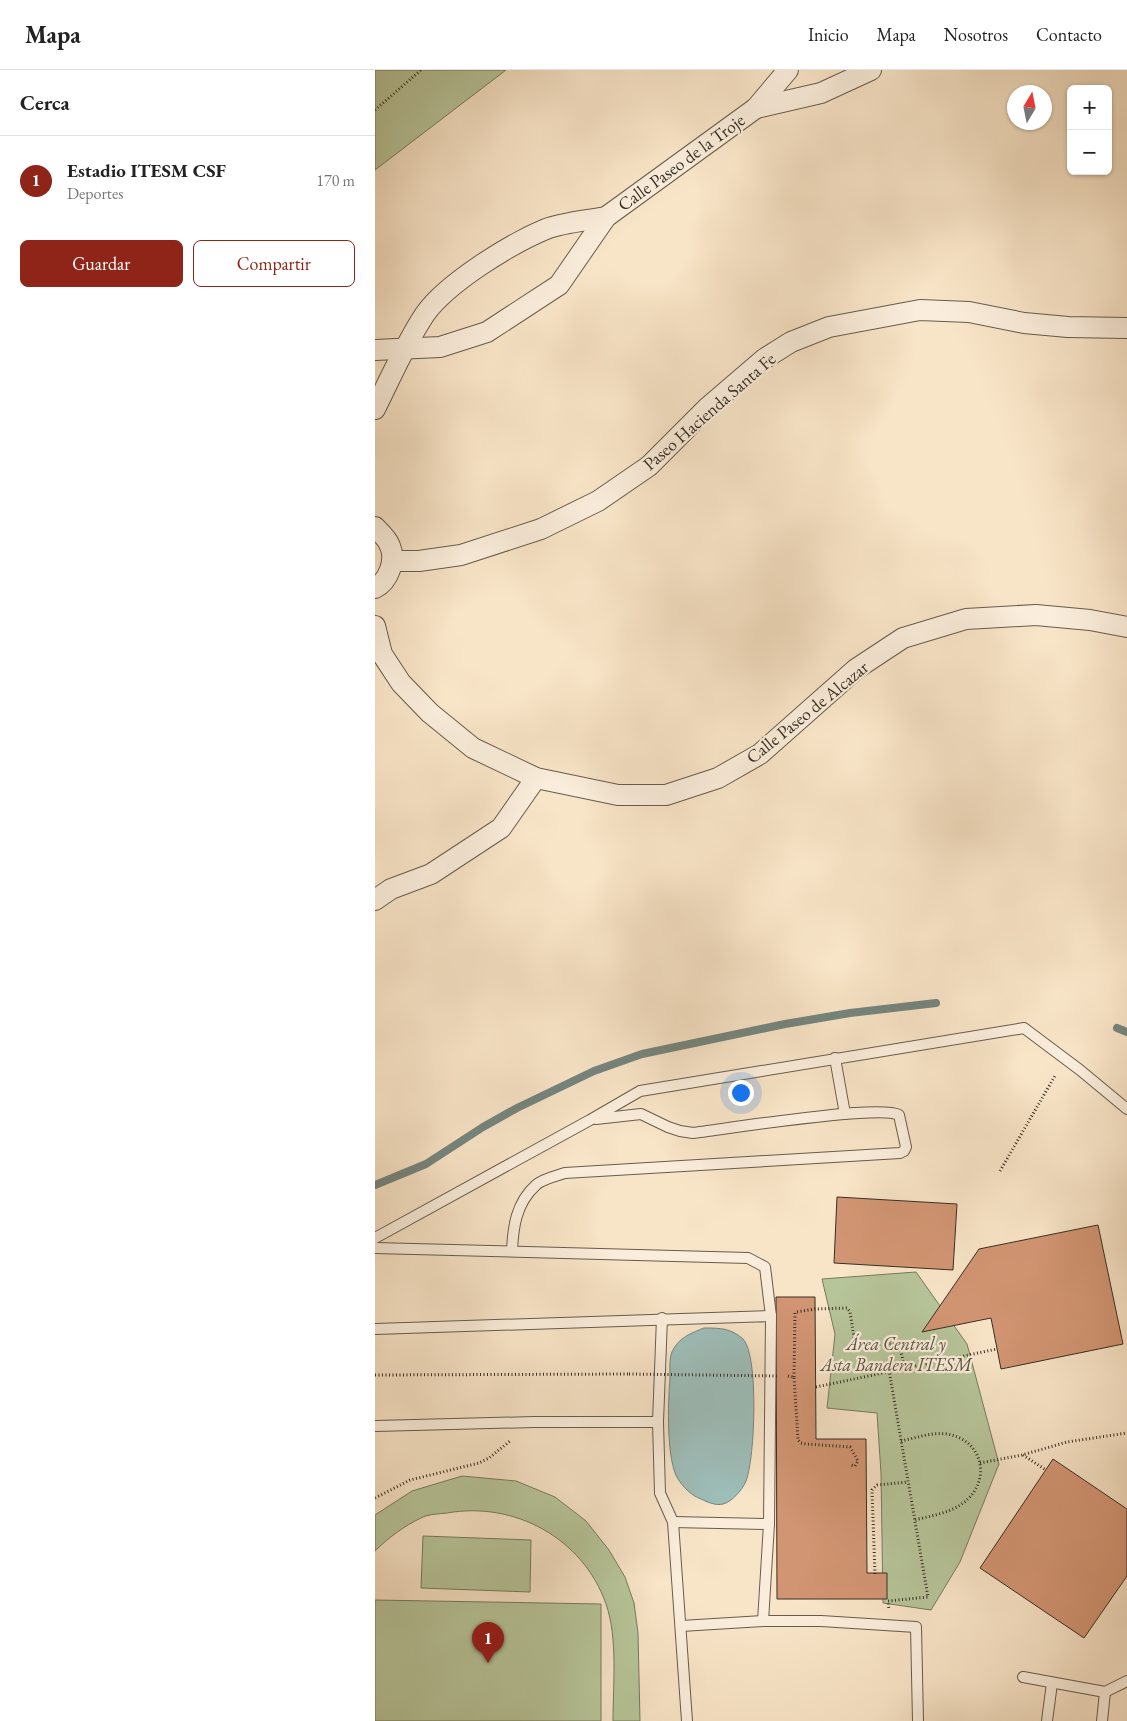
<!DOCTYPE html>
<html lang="es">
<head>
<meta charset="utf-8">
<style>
	body { margin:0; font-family:"EB Garamond",serif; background:#f6f6f6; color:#222 }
	.controls { position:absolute; right:15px; top:15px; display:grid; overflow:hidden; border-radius:8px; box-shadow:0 1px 4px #0004 }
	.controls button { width:45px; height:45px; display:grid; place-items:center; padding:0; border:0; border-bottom:1px solid #e0e0e0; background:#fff; color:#222; font:25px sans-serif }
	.compass { position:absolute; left:632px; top:15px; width:45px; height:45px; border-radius:50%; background:#fff; box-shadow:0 1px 4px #0004; rotate:10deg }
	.you { position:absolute; left:365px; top:1022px; width:18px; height:18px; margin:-12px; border:4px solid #fff; border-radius:50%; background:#1a73e8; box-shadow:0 0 0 8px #1a73e833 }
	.badge { display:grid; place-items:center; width:32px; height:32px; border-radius:50%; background:#8f2418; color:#fff; font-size:16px; font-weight:700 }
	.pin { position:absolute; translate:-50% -41px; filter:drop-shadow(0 1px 2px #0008) }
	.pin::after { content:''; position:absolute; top:26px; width:18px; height:15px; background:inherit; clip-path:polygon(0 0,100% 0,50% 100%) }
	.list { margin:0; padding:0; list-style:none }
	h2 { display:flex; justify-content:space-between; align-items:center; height:65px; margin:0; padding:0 20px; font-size:21px }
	h2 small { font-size:16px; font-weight:400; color:#767676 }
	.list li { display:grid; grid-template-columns:32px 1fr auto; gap:15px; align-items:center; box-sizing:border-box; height:90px; padding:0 20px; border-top:1px solid #e0e0e0 }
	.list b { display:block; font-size:19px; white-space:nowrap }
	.list p { margin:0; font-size:16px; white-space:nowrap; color:#767676 }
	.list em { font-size:16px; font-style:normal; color:#767676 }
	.actions { display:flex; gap:10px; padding:15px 20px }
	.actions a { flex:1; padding:11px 0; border:1px solid #8f2418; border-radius:8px; text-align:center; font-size:18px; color:#8f2418 }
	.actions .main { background:#8f2418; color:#fff }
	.map { position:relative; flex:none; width:752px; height:1651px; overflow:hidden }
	header { display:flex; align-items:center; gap:30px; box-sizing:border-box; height:70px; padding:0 25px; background:#fff; border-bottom:1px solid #e0e0e0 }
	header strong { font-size:24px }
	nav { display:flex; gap:28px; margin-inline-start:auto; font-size:18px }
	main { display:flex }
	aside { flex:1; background:#fff }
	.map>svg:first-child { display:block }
	.green { fill:#b7c59a; stroke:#777a5f }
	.water { fill:#9ebeba; stroke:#75857e }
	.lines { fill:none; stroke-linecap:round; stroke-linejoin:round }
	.stream { stroke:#75857e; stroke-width:8 }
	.building { fill:#d29573; stroke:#372f24 }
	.lane-casing { stroke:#675c4d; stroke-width:12 }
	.street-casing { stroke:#675c4d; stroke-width:22 }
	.path { stroke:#372f24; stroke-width:3; stroke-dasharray:1 2.5; stroke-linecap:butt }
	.lane { stroke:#faeddb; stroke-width:10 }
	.street { stroke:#faeddb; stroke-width:20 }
	.path-bridge { stroke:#372f24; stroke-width:3; stroke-dasharray:1 2.5; stroke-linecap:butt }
	.labels { text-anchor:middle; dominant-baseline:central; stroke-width:4.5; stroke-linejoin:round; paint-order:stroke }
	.street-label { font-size:18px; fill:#372f24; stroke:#faeddb }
	.park-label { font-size:18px; font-style:italic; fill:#575442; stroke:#faeddb }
</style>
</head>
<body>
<header>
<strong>Mapa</strong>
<nav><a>Inicio</a><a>Mapa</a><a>Nosotros</a><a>Contacto</a></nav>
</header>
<main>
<aside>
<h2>Cerca<small></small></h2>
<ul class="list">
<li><span class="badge">1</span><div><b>Estadio ITESM CSF</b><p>Deportes</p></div><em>170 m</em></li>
</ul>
<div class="actions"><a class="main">Guardar</a><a>Compartir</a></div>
</aside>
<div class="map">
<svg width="752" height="1651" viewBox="0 0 752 1651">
	<rect width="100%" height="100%" fill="#f8e4c7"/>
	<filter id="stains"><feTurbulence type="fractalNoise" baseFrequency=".004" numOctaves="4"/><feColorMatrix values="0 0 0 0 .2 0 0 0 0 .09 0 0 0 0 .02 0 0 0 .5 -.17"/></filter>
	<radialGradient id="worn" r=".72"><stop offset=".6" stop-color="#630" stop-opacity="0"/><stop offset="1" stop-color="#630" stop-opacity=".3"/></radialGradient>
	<!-- green -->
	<g class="green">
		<polygon points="0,0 131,0 0,100"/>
		<polygon points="541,1202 592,1274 624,1394 585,1492 556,1540 508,1533 506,1403 502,1343 452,1338 460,1264 447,1209"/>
		<path d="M87,1406L141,1411L180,1427L211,1451L234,1480L250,1507L259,1533L263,1563L265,1651H238C238,1615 243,1568 231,1534C208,1468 139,1431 72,1443C64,1444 53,1444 46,1448C29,1456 13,1468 0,1481V1445L37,1421Z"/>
		<polygon points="48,1466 156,1470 155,1522 46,1518"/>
		<polygon points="0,1530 226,1534 226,1651 0,1651"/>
	</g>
	<!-- water -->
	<path class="water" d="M329,1258C345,1258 356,1258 368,1269C384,1285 380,1389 371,1411C368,1419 357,1432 348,1434C341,1436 332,1432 326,1429C317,1426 308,1417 303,1409C291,1390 293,1332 295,1308C295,1301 294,1289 297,1282C303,1268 316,1263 329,1258Z"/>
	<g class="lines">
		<!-- stream -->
		<g class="stream">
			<polyline points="742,958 752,962"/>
			<polyline points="0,1115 51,1094 108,1057 142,1038 219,1001 267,984 410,954 475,943 561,933"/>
		</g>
	</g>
	<!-- building -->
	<g class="building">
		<polygon points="462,1127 582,1134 578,1200 459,1193"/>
		<polygon points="723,1155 748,1274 626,1299 616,1248 547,1262 604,1179"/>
		<polygon points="401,1227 440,1227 441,1369 491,1369 492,1503 512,1503 512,1529 402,1529"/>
		<polygon points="678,1389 752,1439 752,1506 709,1568 605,1498"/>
	</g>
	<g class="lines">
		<defs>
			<g id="lane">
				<polyline points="460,988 470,1044"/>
				<polyline points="0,1168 215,1050 265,1021 649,958 705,1000 752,1039"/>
				<polyline points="0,1178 373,1188 390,1197 396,1246"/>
				<path d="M137,1181C138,1157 141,1133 161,1115C167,1109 181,1106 190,1103L525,1083L529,1081L531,1077L524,1045C504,1034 351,1059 318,1063L305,1061L293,1057L266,1044L221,1049"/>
				<polyline points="287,1248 283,1352 285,1423 298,1452 312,1651"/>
				<polyline points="0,1259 396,1246 394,1454 388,1551"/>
				<polyline points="0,1356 159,1352 283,1352"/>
				<polyline points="298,1452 394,1454"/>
				<polyline points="306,1556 388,1551 446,1551 541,1557 543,1651"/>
				<polyline points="648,1607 730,1622 752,1611"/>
				<polyline points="672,1651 677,1613"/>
				<polyline points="727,1651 730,1622"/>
			</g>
			<g id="street">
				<polyline points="381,38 446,23 496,0"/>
				<polyline points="0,280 65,277 112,262 184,215 231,147 381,38 413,0"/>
				<path d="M0,339C16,307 30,274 50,244C72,213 135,174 171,159C185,153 215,150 231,147"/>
				<path d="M0,457C6,463 12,468 15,476C21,490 14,511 0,518"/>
				<polyline points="18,491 44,491 86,485 166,459 223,431 274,396 333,337 389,289 416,272 454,257 545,240 594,242 649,253 693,257 752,258"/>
				<polyline points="0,556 7,584 26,613 55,643 98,678 161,708 243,725 291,725 343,708 385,684 481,599 528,568 591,549 661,545 715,550 752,557"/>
				<polyline points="0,830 16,819 56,804 126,758 161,708"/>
			</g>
		</defs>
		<!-- lane casing -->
		<use href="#lane" class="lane-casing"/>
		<!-- street casing -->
		<use href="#street" class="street-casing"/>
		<!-- path -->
		<g class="path">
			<polyline points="0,40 46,0"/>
			<polyline points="625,1101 681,1004"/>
			<polyline points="514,1300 553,1527 513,1531 514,1540"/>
			<polyline points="0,1305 254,1304"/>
			<polyline points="413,1306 419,1307 423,1370 426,1373 431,1374 475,1377 483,1391 480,1396 475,1395"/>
			<path d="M419,1307L420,1243L421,1242L440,1239L472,1238L475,1242L480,1274C492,1281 518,1268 524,1277C527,1282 528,1292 529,1298"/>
			<polyline points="441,1317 622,1279"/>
			<path d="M526,1371C541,1368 556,1362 572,1364C609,1370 617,1412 588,1433C575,1443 555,1446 540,1450"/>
			<polyline points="648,1385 671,1400"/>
			<polyline points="605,1393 647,1385 692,1372 752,1363"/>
			<polyline points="0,1428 35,1410 104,1393 114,1388 135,1371"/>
			<polyline points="500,1504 497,1420 502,1415 533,1412"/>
		</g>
		<!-- lane -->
		<use href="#lane" class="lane"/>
		<!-- street -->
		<use href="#street" class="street"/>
		<!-- path-bridge -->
		<polyline class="path-bridge" points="254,1304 402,1306"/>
	</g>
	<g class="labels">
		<!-- street labels -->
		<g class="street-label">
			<text transform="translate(306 92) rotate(-36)">Calle Paseo de la Troje</text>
			<text transform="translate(334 341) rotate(-41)">Paseo Hacienda Santa Fe</text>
			<text transform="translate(432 642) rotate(-39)">Calle Paseo de Alcazar</text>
		</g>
		<!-- park labels -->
		<g class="park-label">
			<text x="521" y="1273">Área Central y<tspan x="521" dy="21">Asta Bandera ITESM</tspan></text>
		</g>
	</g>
	<rect width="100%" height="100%" filter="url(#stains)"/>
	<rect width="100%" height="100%" fill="url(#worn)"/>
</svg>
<div class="controls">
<button>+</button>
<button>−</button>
</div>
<svg class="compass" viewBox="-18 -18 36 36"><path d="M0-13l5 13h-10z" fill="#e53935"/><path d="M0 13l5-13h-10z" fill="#767676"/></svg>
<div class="you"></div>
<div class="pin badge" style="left:113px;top:1593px">1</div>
</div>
</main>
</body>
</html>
